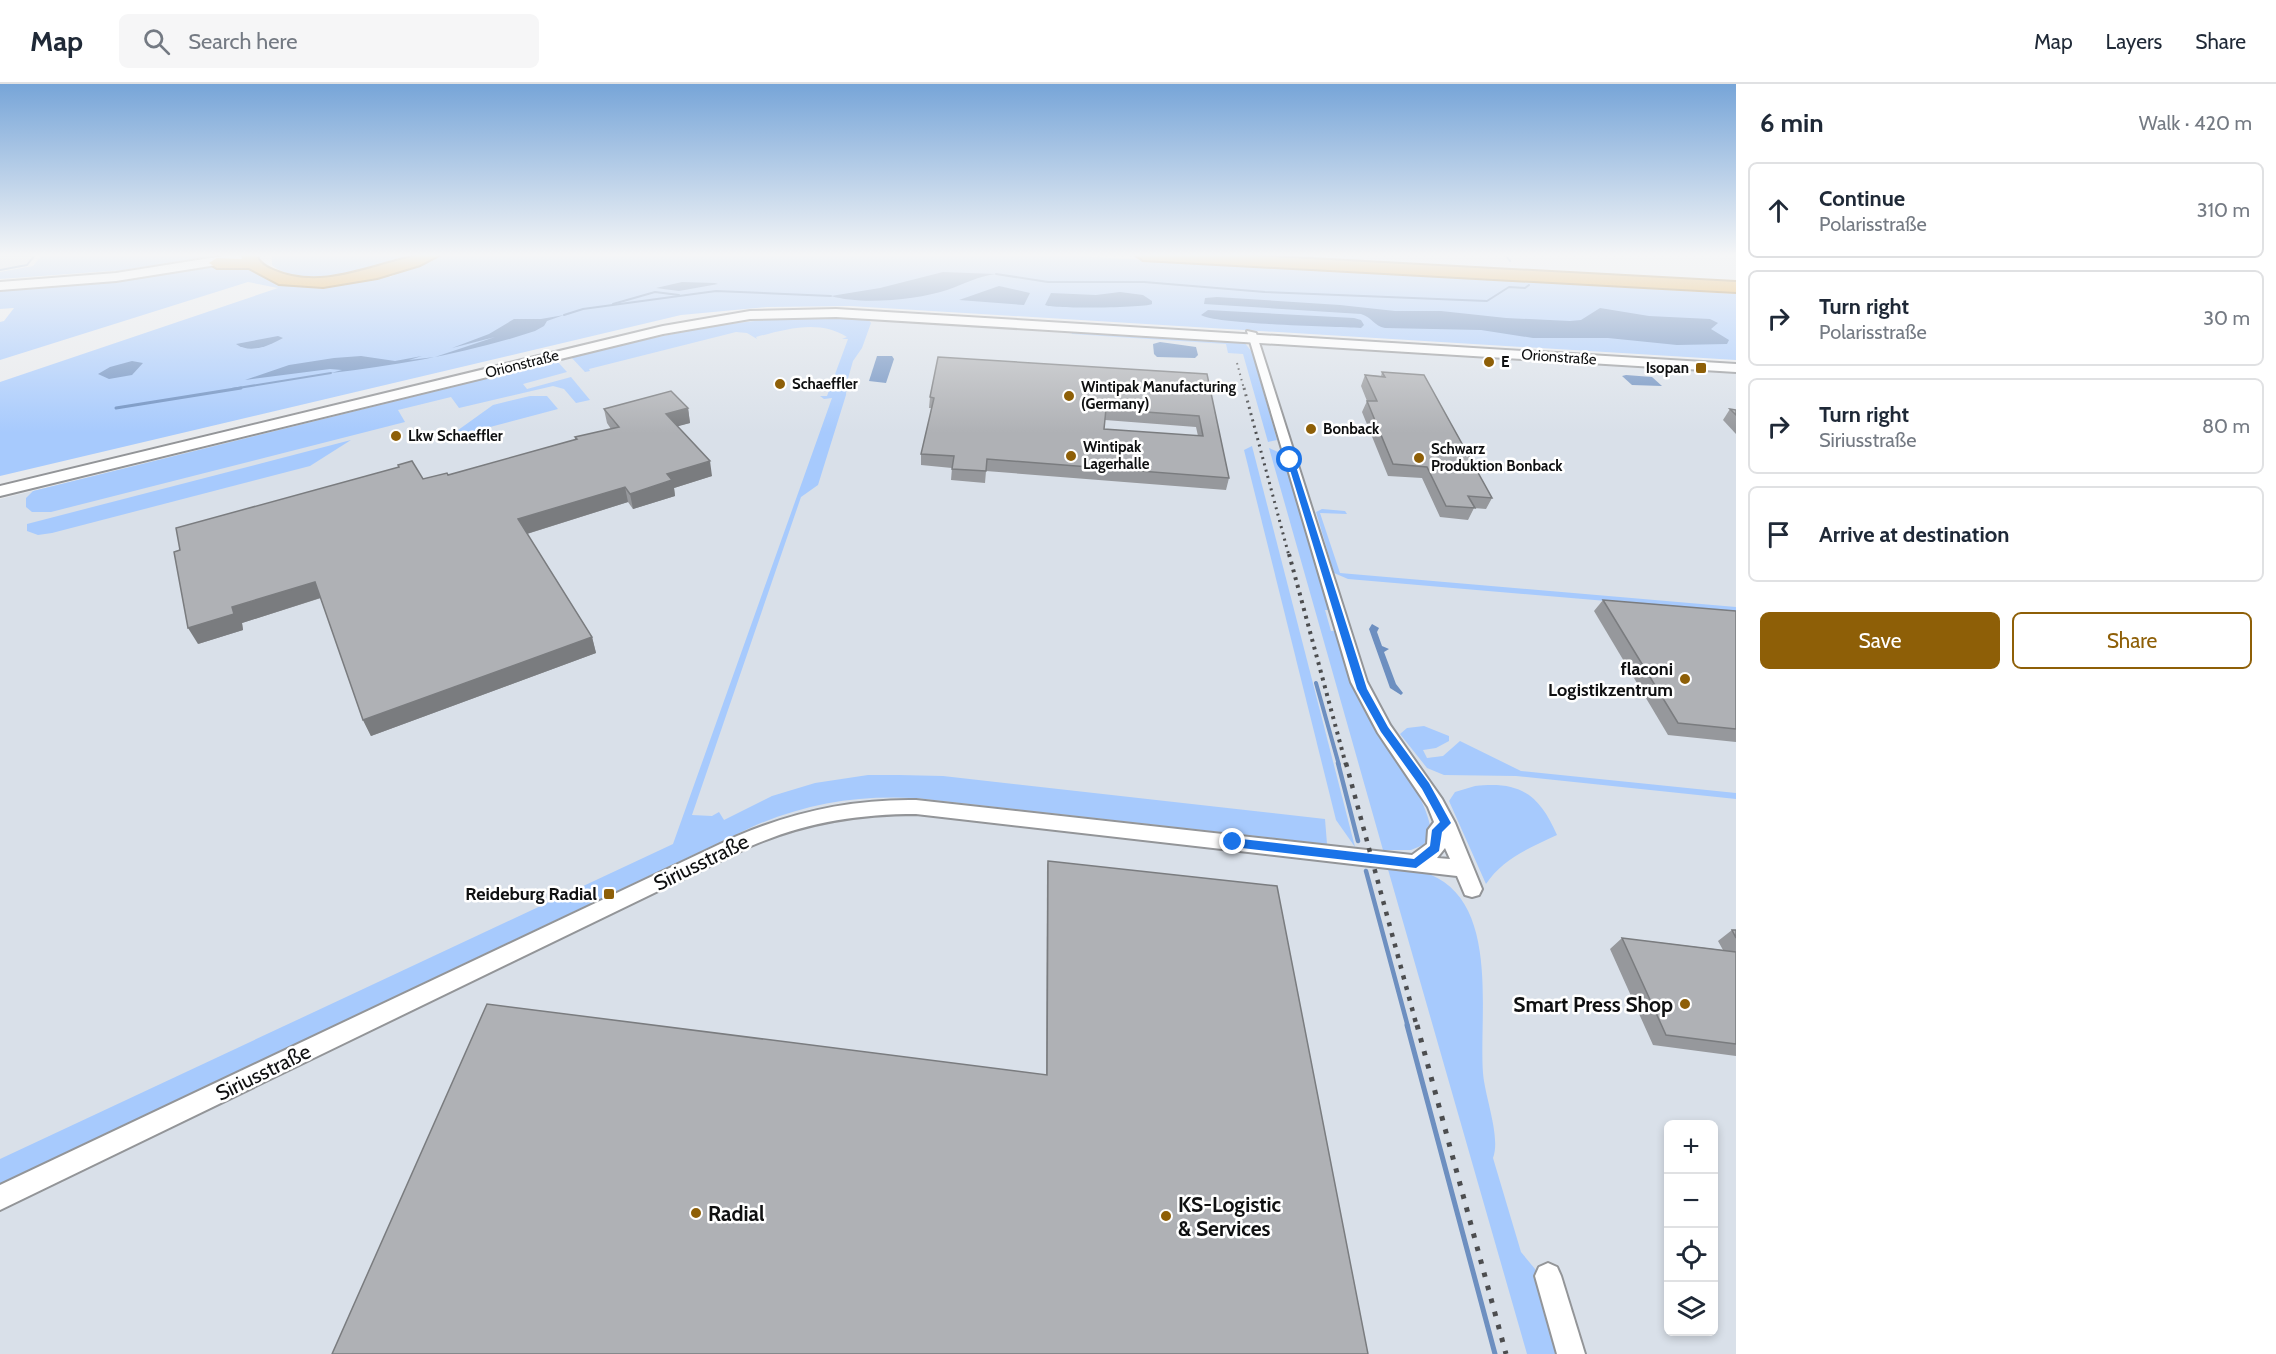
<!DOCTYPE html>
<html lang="en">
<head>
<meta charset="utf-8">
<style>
	body { margin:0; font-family:Cabin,sans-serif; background:#f6f6f7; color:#1f2937 }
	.controls { position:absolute; right:18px; bottom:18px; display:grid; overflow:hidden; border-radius:9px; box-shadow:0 3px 9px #0003 }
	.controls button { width:54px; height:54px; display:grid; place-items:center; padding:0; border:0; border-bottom:2px solid #e0e1e3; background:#fff; color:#1f2937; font:30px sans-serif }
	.stop { position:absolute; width:18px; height:18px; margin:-14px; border:4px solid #1a73e8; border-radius:50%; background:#fff }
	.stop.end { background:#1a73e8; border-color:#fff; box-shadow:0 2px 6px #0008 }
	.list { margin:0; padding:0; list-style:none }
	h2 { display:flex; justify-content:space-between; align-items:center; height:78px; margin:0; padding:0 24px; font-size:26px }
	h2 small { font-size:20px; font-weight:400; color:#747a83 }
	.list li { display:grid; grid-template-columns:39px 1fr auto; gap:18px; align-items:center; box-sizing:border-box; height:96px; margin:0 12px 12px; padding:0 12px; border:2px solid #e0e1e3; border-radius:9px }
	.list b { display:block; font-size:22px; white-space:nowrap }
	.list p { margin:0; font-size:20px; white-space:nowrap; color:#747a83 }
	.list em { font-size:20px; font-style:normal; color:#747a83 }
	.actions { display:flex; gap:12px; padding:18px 24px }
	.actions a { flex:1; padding:14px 0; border:2px solid #8e5f07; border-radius:9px; text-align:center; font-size:21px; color:#8e5f07 }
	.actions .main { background:#8e5f07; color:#fff }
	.icon { flex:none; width:33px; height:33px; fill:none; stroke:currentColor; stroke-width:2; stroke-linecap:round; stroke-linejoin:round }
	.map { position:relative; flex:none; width:1736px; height:1270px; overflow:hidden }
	header { display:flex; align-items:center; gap:36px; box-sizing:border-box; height:84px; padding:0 30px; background:#fff; border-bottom:2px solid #e0e1e3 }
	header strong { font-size:28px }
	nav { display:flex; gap:33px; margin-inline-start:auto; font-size:21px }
	.search { width:420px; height:54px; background:#f6f6f7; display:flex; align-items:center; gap:15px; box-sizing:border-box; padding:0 21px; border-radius:9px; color:#747a83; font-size:22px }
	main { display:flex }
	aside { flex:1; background:#fff }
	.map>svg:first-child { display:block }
	.built { fill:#d9e0e9; fill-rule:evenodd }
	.green { fill:#a7cafd }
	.water { fill:#6d8fc0 }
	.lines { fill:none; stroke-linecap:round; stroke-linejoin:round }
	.stream-far4 { stroke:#6d8fc0; stroke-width:2 }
	.stream-far3 { stroke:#6d8fc0; stroke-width:3 }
	.stream-far2 { stroke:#6d8fc0; stroke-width:4 }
	.stream-far1 { stroke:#6d8fc0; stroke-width:4.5 }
	.stream { stroke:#6d8fc0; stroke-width:5 }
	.street-casing { stroke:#939598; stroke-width:4 }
	.secondary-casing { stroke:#939598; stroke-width:4 }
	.highway-casing { stroke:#9a6e26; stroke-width:4 }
	.street { fill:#fff; fill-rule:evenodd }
	.secondary { fill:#fff; fill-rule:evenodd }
	.highway { fill:#e5a131; fill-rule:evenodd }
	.rail-far4 { stroke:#4c4d4f; stroke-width:2; stroke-dasharray:1.5 4; stroke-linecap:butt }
	.rail-far3 { stroke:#4c4d4f; stroke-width:3; stroke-dasharray:2 4.5; stroke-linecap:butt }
	.rail-far2 { stroke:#4c4d4f; stroke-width:4; stroke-dasharray:3 5; stroke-linecap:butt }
	.rail-far1 { stroke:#4c4d4f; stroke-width:4.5; stroke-dasharray:4 7; stroke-linecap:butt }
	.rail { stroke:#4c4d4f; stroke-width:5; stroke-dasharray:4.5 9; stroke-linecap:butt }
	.wall { fill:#96989c; fill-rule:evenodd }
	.shaded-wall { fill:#7a7c7f }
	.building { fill:#afb1b5; stroke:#7a7c7f; stroke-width:1.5; fill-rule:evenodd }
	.route { fill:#1a73e8 }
	.poi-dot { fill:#8e5f07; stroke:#fff; stroke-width:2 }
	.labels { text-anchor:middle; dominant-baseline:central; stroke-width:5; stroke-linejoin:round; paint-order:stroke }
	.far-street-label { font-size:15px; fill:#0f1011; stroke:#fff }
	.far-poi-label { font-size:15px; font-weight:bold; fill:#0f1011; stroke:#fff; text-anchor:start }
	.poi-label { font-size:18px; font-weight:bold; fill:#0f1011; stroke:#fff; text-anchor:end }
	.near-street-label { font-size:21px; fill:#0f1011; stroke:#fff }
	.near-poi-label { font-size:21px; font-weight:bold; fill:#0f1011; stroke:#fff; text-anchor:start }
</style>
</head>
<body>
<header>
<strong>Map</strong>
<div class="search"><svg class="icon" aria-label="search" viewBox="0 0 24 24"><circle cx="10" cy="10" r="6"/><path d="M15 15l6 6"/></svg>Search here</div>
<nav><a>Map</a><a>Layers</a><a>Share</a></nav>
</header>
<main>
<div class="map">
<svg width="1736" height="1270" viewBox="0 0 1736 1270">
	<rect width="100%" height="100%" fill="#e8eaed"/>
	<!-- built -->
	<g class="built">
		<polygon points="0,171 34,171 26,182 0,186"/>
		<path d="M812,233L1736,289V1270H0V415L659,252L749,236ZM1668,1040H1714V1248H1668Z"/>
	</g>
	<!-- green -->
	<g class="green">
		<polygon points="42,171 217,171 123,186 0,195 0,188 33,182"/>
		<path d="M272,171H416L378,185L374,182L367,184L368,187C340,192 296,201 272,181Z"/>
		<polygon points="437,171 1059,171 1736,210 1736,276 850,222 767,223 681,231 0,392 0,298 278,204 248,198 0,276 0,238 4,237 14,224 0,225 0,204 137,194 237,180 290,197 387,189 390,193"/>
		<path d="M812,233L868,235L871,239L862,264L853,277L847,298L846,311L818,401L801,413L692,731L712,732L719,728L724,736L772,712L815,699L868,691H899L943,692L1325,735L1327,760L916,714C858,711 807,719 754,742L0,1100V1075L673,760L832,314L824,315L820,312H827L848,255H842L847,253C820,235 786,245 756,253L757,255L747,249L736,248L589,285L590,287L585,288L571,273C651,254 729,235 812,233Z"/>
		<polygon points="1071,248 1244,258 1252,268 1277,356 1268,358 1243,270 1228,269 1226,260 1072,250"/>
		<polygon points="557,277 567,288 523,300 527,305 571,293 590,316 576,319 564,305 553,302 459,324 451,313 398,326 405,338 51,428 32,428 26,423 26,414 33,407"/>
		<polygon points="530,312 547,312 558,325 456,352 454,349 493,321"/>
		<polygon points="351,356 310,382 52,449 38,451 27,447 27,440"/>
		<polygon points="1252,362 1355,763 1336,736 1244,366"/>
		<path d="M1269,364L1283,370L1329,526H1325L1331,547H1335C1342,569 1348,592 1357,613C1378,657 1432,709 1432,758L1427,756L1423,761L1411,766H1383Z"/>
		<polygon points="1322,425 1345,427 1347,430 1320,429 1340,489 1736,523 1736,528 1348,495 1334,489 1316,428"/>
		<polygon points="1424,642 1449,652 1449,657 1436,664 1423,666 1427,674 1443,672 1460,657 1521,687 1736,709 1736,715 1516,692 1444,691 1427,684 1400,650 1407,644"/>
		<path d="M1475,702C1520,697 1539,710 1557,751C1531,763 1502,775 1486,800L1449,717L1455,708Z"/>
		<path d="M1387,782C1407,784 1427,786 1444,798C1497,835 1479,934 1483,989C1485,1014 1501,1053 1493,1074L1521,1168L1535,1185L1560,1270H1527Z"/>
	</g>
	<!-- water -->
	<g class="water">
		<path d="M943,188L996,190C979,192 964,200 947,206C917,216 861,221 831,212L880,204Z"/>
		<polygon points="682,198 715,199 718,200 679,207 656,204"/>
		<polygon points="999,202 1030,209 1024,221 959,216"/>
		<path d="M1120,208L1143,211L1152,217V220C1145,224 1051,225 1045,221L1051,209L1096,211Z"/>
		<path d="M1217,213L1340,221L1395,227H1441L1506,234L1570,237L1581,236L1600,224L1649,232L1710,235L1718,239L1711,245L1729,256L1727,260L1677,261L1608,254H1533L1481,246L1385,244C1374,242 1372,233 1361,230L1204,220L1205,214Z"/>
		<path d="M1208,226L1354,234L1361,236L1364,241L1361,244C1336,243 1214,240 1201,231Z"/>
		<path d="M564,231L547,237L544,242L535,247C469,269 400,281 331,289L342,286L330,285L245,296L289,281L334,274L361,272L395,277L422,272L409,276L435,273L495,253L452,264L489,250L514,235H541Z"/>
		<path d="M278,252L283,254C269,262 250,270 236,260Z"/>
		<polygon points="1160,258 1196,263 1198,271 1195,274 1157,273 1154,270 1153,260"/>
		<polygon points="877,272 892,272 894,275 886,299 869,297"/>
		<polygon points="132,277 143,279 132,291 109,295 98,290 110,283"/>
		<polygon points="1626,291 1652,293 1662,302 1632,301 1622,292"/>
		<polygon points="1372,540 1379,544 1377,548 1382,562 1389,565 1384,568 1396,600 1403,609 1401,611 1390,604 1369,545"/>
	</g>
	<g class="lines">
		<!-- stream-far4 -->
		<g class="stream-far4">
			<polyline points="1507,173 1510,177"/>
			<polyline points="0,186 27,181 35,171"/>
			<polyline points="996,190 1048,198 1144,198 1265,208 1487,217 1509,203 1525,204 1529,201"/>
			<polyline points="613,220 655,208 679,211"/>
			<polyline points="564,231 583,225 716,207 831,212"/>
			<polyline points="232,305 331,289"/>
		</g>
		<!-- stream-far3 -->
		<polyline class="stream-far3" points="116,324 241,304"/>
		<!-- stream-far2 -->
		<polyline class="stream-far2" points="1316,599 1339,681"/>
		<!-- stream-far1 -->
		<g class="stream-far1">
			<polyline points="1338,679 1358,757"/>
			<polyline points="1366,787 1408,943"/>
		</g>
		<!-- stream -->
		<polyline class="stream" points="1407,941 1495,1270"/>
		<defs>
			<g id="street">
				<path d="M1247,247L1256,249L1367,598L1390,641L1442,715L1455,739L1482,805L1479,811L1472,813L1465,811L1457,792L916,730C857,730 804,739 751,762L0,1126V1101L737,752C796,727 853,715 916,716L1412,771L1427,760L1428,746L1434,738L1428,723L1378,649L1351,598ZM1445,764L1450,775L1437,774Z"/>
				<polygon points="1548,1179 1557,1183 1561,1192 1585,1270 1557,1270 1535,1192 1539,1183"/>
			</g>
			<g id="secondary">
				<polygon points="229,171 260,171 254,175 116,197 0,206 0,198 116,189"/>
				<polygon points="836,225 1736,280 1736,288 836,233 750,235 663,250 0,412 0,402 663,242 750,227"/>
			</g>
			<g id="highway">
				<path d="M241,171H256C259,179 265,183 273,186C321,207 369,182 416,172C423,170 432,171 439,171L420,181L377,194L323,203L279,200L249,184H217L209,179L217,174L242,175Z"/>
				<polygon points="1136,171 1236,171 1736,198 1736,208 1143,176"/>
			</g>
		</defs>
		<!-- street casing -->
		<use href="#street" class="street-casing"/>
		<!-- secondary casing -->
		<use href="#secondary" class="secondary-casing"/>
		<!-- highway casing -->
		<use href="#highway" class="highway-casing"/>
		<!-- street -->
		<use href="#street" class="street"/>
		<!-- secondary -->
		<use href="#secondary" class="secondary"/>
		<!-- highway -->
		<use href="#highway" class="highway"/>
		<!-- rail-far4 -->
		<polyline class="rail-far4" points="1237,279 1244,305"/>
		<!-- rail-far3 -->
		<polyline class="rail-far3" points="1244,304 1289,472"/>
		<!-- rail-far2 -->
		<polyline class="rail-far2" points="1289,470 1346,681"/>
		<!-- rail-far1 -->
		<polyline class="rail-far1" points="1346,679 1417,943"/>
		<!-- rail -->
		<polyline class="rail" points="1417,941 1506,1270"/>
	</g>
	<!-- wall -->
	<g class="wall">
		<polygon points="1382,288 1492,414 1486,425 1474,424 1468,436 1440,433 1422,394 1388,392 1362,328 1367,317 1361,302 1365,291 1381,292"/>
		<path d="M1207,290L1229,394L1226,406L986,387L985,399L951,396L952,384L921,381V370L932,324H929L930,313ZM1105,336L1196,343L1198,352L1104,345Z"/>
		<polygon points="688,324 690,339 677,342 712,392 674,404 675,412 633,425 628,418 527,450 592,553 596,569 371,652 363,636 321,514 242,539 243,546 198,560 423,395 448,391 575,356 575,353 611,345 607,339 604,325"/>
		<polygon points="1730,325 1736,326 1736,350 1723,336"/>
		<polygon points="1603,516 1736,527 1736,658 1668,651 1594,527"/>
		<polygon points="1048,777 1368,1270 1046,991 1047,781"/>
		<polygon points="1732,846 1736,846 1736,972 1653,961 1610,865 1622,854 1723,866 1718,857"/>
	</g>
	<!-- shaded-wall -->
	<g class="shaded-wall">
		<polygon points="688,324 690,339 668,345 666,330"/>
		<polygon points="710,377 712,392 674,404 675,412 633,425 630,410 667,390"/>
		<polygon points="625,403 628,418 523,451 518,435"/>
		<polygon points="315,498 323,513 242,539 243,546 198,560 188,544 232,523"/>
		<polygon points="592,553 596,569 371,652 363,636"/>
	</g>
	<!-- building -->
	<g class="building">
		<path d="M938,273L1207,290L1229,394L987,375L986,387L952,385L954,372L921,370L934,314L930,313ZM1106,325L1199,332L1203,352L1104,345Z"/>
		<polygon points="1382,288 1424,291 1492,414 1468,412 1475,424 1446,422 1427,383 1393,380 1367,317 1377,317 1365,291 1385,293"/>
		<polygon points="671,307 688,324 666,330 710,377 667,390 672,396 630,410 625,403 518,435 592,553 363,636 315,498 232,523 234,530 188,544 174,468 180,466 176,444 399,383 398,381 412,377 423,395 447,389 448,391 577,355 575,353 619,343 604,325"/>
		<polygon points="1730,325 1736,326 1736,331"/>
		<polygon points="1603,516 1736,527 1736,645 1678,639"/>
		<polygon points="1048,777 1277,802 1368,1270 332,1270 487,920 1047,991"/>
		<polygon points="1732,846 1736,846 1736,854"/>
		<polygon points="1622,854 1736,868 1736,960 1666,951"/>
	</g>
	<!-- sky -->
	<linearGradient id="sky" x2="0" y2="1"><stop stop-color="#77a5d8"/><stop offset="0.49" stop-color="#f5f6f7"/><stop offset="1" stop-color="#f5f6f7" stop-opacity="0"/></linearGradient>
	<rect width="1736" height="349" fill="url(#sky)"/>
	<!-- route -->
	<polygon class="route" points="1290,374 1294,376 1367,605 1388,643 1429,699 1451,739 1442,748 1439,767 1416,784 1233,763 1228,758 1233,754 1414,775 1430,762 1432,746 1440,738 1422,705 1381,648 1357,605 1287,376"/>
	<!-- markers -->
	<g class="poi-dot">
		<circle cx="1489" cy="278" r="6"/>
		<rect x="1695" y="278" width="12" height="12" rx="3"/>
		<circle cx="780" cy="300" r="6"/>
		<circle cx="1069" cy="312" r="6"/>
		<circle cx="1311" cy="345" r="6"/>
		<circle cx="396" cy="352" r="6"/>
		<circle cx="1071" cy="372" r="6"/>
		<circle cx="1419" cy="374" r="6"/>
		<circle cx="1685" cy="595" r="6"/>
		<rect x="603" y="804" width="12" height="12" rx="3"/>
		<circle cx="1685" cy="920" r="6"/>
		<circle cx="696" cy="1129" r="6"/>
		<circle cx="1166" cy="1132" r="6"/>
	</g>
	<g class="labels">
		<!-- far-street labels -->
		<g class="far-street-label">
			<text transform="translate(1559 273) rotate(4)">Orionstraße</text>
			<text transform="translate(522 280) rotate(-14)">Orionstraße</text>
		</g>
		<!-- far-poi labels -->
		<g class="far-poi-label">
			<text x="1501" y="278">E</text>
			<text x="1689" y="284" text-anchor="end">Isopan</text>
			<text x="792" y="300">Schaeffler</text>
			<text x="1081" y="303">Wintipak Manufacturing<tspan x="1081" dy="17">(Germany)</tspan></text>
			<text x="1323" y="345">Bonback</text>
			<text x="408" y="352">Lkw Schaeffler</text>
			<text x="1083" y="363">Wintipak<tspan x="1083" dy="17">Lagerhalle</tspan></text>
			<text x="1431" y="365">Schwarz<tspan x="1431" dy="17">Produktion Bonback</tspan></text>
		</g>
		<!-- poi labels -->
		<g class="poi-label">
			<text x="1673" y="585">flaconi<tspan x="1673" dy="21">Logistikzentrum</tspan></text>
			<text x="597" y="810">Reideburg Radial</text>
		</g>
		<!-- near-street labels -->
		<g class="near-street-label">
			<text transform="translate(701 778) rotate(-26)">Siriusstraße</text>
			<text transform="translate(263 988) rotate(-26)">Siriusstraße</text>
		</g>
		<!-- near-poi labels -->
		<g class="near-poi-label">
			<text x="1673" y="920" text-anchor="end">Smart Press Shop</text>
			<text x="1178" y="1120">KS-Logistic<tspan x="1178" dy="24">&amp; Services</tspan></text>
			<text x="708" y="1129">Radial</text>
		</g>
	</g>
</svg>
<div class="controls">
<button>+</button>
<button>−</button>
<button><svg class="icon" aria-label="locate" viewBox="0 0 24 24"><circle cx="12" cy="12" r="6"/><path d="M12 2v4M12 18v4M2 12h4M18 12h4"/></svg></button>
<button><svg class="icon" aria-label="layers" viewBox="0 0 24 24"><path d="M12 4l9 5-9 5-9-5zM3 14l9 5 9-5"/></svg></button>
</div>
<div class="stop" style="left:1290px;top:376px"></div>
<div class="stop end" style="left:1233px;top:758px"></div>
</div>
<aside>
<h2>6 min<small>Walk · 420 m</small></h2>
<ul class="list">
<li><svg class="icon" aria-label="ahead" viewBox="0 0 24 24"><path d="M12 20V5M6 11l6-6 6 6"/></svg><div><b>Continue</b><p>Polarisstraße</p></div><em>310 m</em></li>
<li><svg class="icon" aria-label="right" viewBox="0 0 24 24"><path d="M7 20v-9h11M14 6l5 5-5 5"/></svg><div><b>Turn right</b><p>Polarisstraße</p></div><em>30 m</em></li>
<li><svg class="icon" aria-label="right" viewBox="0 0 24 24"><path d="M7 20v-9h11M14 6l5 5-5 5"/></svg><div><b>Turn right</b><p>Siriusstraße</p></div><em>80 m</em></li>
<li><svg class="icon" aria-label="arrive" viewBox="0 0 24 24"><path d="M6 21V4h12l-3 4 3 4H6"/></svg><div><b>Arrive at destination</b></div></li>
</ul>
<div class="actions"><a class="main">Save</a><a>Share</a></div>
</aside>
</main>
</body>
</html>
